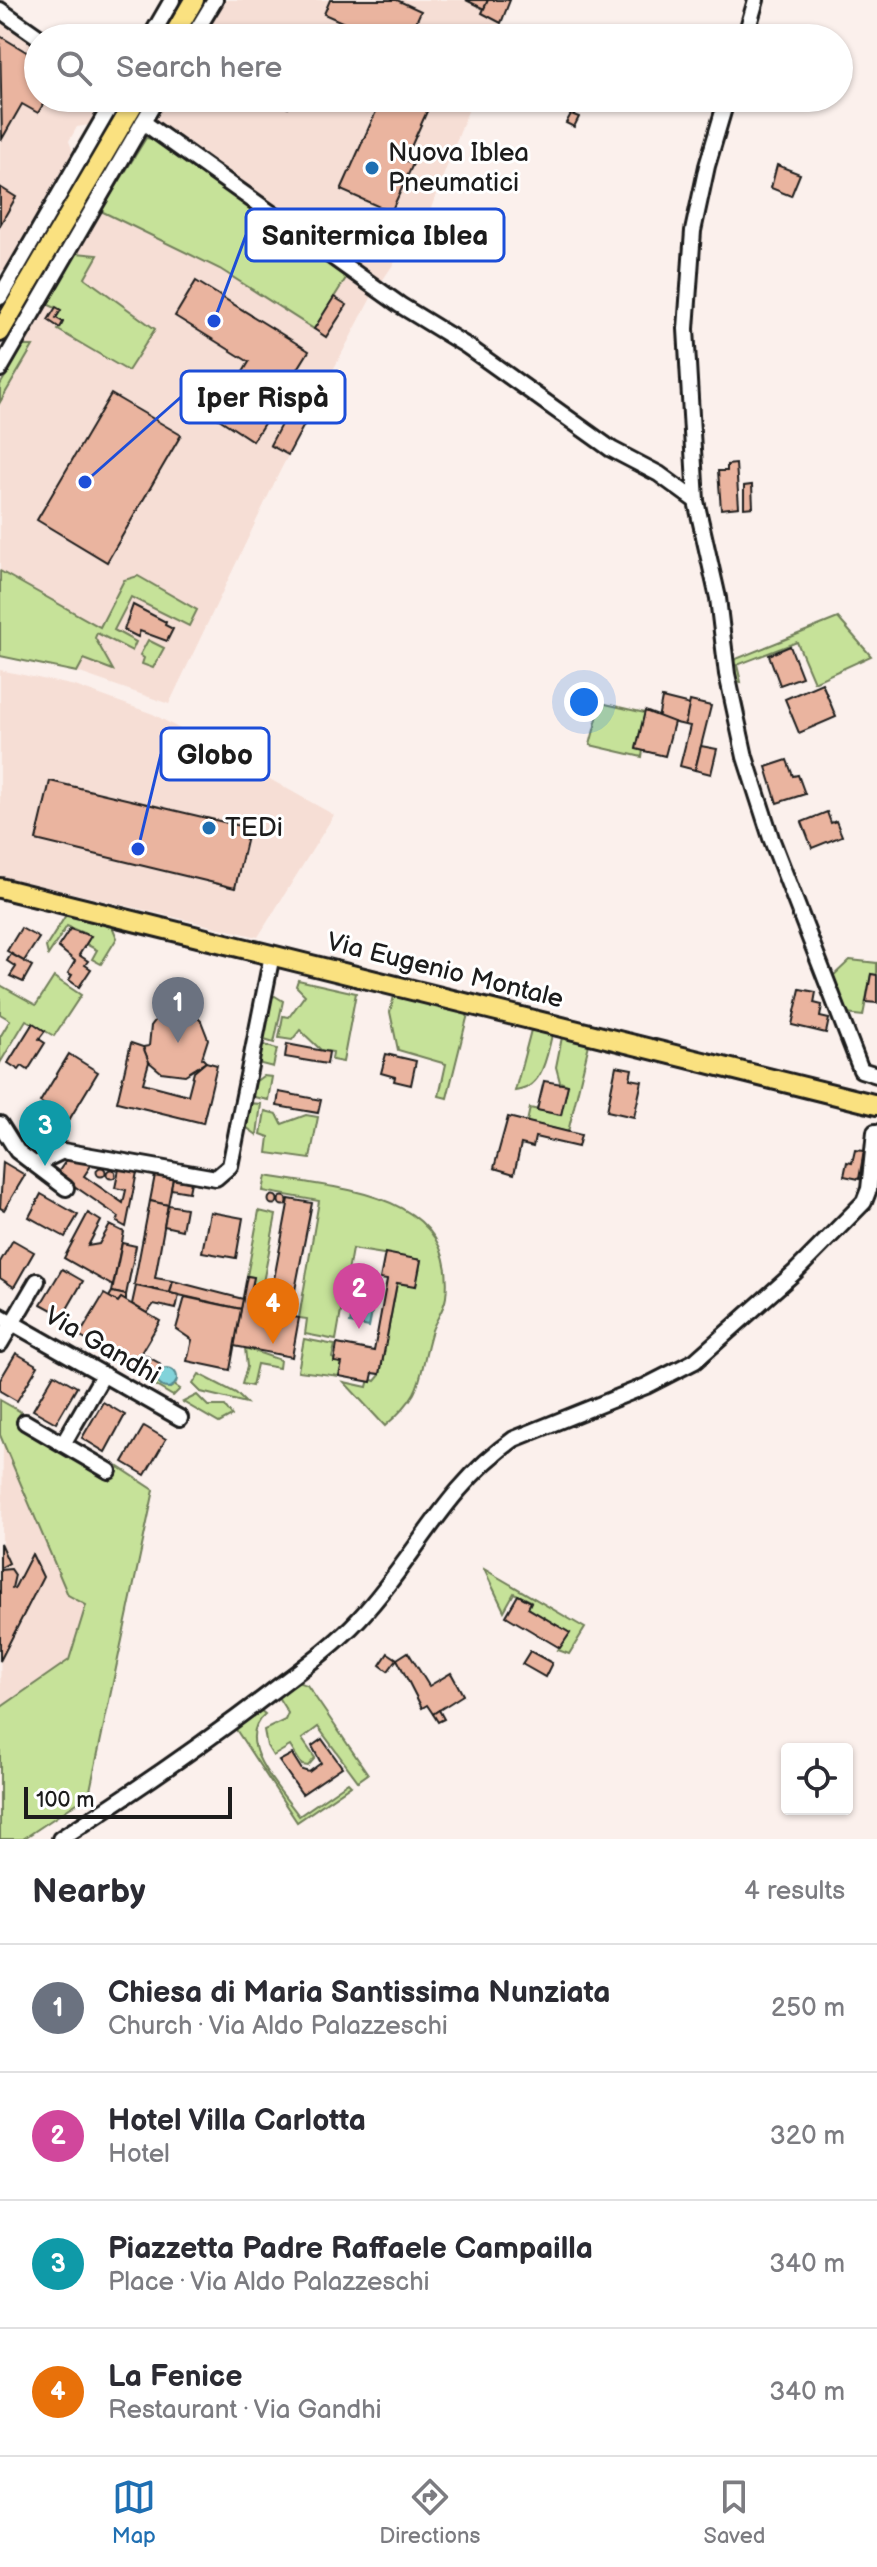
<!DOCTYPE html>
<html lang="en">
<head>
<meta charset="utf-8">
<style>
	body { margin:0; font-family:"Balsamiq Sans",sans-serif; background:#f7f7f7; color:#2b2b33 }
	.controls { position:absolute; right:24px; bottom:24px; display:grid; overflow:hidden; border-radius:8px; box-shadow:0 2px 6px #0004 }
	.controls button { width:72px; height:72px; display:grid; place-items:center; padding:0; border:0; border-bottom:2px solid #e1e1e2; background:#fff; color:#2b2b33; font:40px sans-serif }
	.scale { position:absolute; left:24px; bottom:20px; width:208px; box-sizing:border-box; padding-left:8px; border:4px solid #1c1c1c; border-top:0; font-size:22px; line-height:28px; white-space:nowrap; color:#1c1c1c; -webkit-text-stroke:6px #fff; paint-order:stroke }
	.you { position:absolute; left:584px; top:702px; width:28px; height:28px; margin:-20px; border:6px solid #fff; border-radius:50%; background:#1a73e8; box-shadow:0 0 0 12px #1a73e833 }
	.badge { display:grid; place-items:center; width:52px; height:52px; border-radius:50%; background:#1f6fb2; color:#fff; font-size:26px; font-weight:700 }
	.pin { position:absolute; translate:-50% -66px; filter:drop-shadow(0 2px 4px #0008) }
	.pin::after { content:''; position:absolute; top:42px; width:28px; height:24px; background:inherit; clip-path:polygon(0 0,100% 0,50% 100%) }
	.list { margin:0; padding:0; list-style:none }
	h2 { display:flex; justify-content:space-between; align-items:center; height:104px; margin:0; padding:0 32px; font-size:34px }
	h2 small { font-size:26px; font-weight:400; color:#7c7c81 }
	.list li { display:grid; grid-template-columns:52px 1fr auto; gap:24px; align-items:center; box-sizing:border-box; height:128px; padding:0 32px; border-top:2px solid #e1e1e2 }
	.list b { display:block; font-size:30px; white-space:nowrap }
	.list p { margin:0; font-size:26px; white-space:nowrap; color:#7c7c81 }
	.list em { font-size:26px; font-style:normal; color:#7c7c81 }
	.icon { flex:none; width:44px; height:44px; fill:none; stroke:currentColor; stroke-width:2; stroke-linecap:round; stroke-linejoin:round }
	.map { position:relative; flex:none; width:877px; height:1839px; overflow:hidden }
	.search { position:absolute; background:#fff; box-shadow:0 2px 6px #0004; left:24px; right:24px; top:24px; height:88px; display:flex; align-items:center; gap:20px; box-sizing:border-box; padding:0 28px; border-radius:44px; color:#7c7c81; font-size:30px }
	.sheet { height:616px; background:#fff }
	nav { display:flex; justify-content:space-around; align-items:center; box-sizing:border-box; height:112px; border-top:2px solid #e1e1e2; background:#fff; font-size:22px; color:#7c7c81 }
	nav a { display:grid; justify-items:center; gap:4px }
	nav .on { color:#1f6fb2 }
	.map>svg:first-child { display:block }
	.built { fill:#f6ded5 }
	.green { fill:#c6e299; stroke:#717f5a; stroke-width:2 }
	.water { fill:#82d3da; stroke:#598a8e; stroke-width:2 }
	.building { fill:#eab49f; stroke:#1c1c1c; stroke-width:2 }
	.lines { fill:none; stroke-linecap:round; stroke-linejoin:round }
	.minor-casing { stroke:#1c1c1c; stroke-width:20 }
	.major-casing { stroke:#1c1c1c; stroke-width:24 }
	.minor { stroke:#fff; stroke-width:14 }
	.major { stroke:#fae180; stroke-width:18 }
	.poi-dot { fill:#1f6fb2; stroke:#fff; stroke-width:3 }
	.labels { text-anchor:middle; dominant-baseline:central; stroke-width:6; stroke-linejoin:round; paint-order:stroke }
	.poi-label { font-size:26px; fill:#1c1c1c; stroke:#fff; text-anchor:start }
	.street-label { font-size:26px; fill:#1c1c1c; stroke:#fff }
	.leader { fill:none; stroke:#1d4ed8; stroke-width:3 }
	.callout-dot { fill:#1d4ed8; stroke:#fff; stroke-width:3 }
	.callout { fill:#fff; stroke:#1d4ed8; stroke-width:3 }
	.callout-label { font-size:28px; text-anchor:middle; font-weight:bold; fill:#1c1c1c }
</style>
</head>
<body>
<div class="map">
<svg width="877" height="1839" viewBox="0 0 877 1839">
	<rect width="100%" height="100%" fill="#fbf0ec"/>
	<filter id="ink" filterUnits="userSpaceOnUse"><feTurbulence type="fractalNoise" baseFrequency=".0125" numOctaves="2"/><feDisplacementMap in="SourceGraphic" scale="16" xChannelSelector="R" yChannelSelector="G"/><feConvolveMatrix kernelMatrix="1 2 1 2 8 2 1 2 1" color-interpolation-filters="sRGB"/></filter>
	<g filter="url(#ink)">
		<!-- built -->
		<g class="built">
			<polygon points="224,0 510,0 496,38 202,38"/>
			<polygon points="0,20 38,48 38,98 98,98 100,105 89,125 77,127 69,141 73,152 8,269 0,271"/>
			<polygon points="166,98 473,98 431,208 372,296 280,471 169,704 77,672 100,627 0,571 0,385"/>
			<polygon points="0,670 75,686 153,714 334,815 258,937 0,876"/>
			<polygon points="3,1440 68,1595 86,1605 69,1660 0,1708"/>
		</g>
		<!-- green -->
		<g class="green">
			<polygon points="146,138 158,140 346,278 314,329 220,269 101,211"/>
			<polygon points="76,253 98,255 85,278 155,329 128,371 58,330 63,322 56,318 60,310 47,304"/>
			<polygon points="23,346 33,346 0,402 0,385"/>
			<polygon points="0,571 100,627 124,580 138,576 197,610 189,626 131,597 114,630 136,642 132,651 97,633 95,638 113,670 84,659 77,672 0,656"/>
			<polygon points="838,618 871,656 814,682 797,642 737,665 741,682 735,681 731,661"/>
			<polygon points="148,640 164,648 153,668 142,664 144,658 140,655"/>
			<polygon points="601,703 645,713 636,748 643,750 642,757 590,745"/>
			<polygon points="66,915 112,926 117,938 101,964 92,959 97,950 86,944 90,936 67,926 48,955 46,947"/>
			<polygon points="850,960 877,963 877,975 871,974 863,1016 846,1014 832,977"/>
			<polygon points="54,977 81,995 54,1036 26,1020 0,1063 0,1037 10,1020 0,1014 0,985 36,1005"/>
			<polygon points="298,980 356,993 343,1062 332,1060 333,1052 321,1050 300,1030 292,1040 279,1038 283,1016 289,1017 305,995 296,986"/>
			<polygon points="275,996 283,1001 274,1043 261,1039 270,997"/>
			<polygon points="394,996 468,1014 447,1098 439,1096 446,1064 398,1050 390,1012"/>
			<path d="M531,1030L552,1035C546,1058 543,1088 515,1091Z"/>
			<polygon points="562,1037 589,1044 568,1132 527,1122 530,1108 560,1115 568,1085 560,1082 556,1067"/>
			<polygon points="260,1044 277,1049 273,1067 261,1064 257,1054"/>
			<polygon points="263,1076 272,1077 268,1100 249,1096 251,1085"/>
			<polygon points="247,1103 261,1104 257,1135 243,1125"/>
			<polygon points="265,1111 277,1114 282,1124 306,1115 318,1117 310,1159 267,1153 269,1137 261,1134"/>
			<path d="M266,1176C338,1189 458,1191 446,1297C444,1310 436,1319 432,1330C417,1379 427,1390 385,1426L344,1382L367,1387L369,1379L375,1381L380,1375L397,1283L416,1286L421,1260L352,1249L336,1340L305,1334L307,1319L299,1318L319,1201L263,1191Z"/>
			<polygon points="259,1211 276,1215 260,1298 250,1297 254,1277 247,1276"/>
			<polygon points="304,1339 335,1345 332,1358 342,1363 339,1376 298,1371"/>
			<polygon points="245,1348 280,1360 279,1368 257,1364 252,1386 242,1384 247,1367"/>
			<polygon points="112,1356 150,1377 157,1376 158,1381 170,1388 174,1385 180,1389 173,1396 110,1359"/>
			<polygon points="199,1374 236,1393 246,1403 201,1392 193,1384"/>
			<polygon points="197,1395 208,1406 225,1406 232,1416 219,1423 183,1402"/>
			<polygon points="0,1400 21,1412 16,1423 110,1481 119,1467 154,1490 89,1795 23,1839 0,1839 0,1708 69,1660 86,1605 68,1595 0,1435"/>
			<polygon points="484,1569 585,1628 569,1654 558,1650 570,1633 528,1608 531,1601 514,1593 504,1611"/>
			<polygon points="297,1682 307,1685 368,1774 358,1781 318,1727 302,1739 315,1758 308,1766 302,1765 290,1746 273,1756 267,1746 264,1730 285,1720 288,1713 278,1697"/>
			<path d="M260,1710L265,1714C232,1742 281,1790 299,1816L348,1782L351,1785L297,1822L235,1728Z"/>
		</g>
		<!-- water -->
		<g class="water">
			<polygon points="358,1283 377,1287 369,1327 350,1323"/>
			<circle cx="167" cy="1378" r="10"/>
		</g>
		<!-- building -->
		<g class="building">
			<polygon points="330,0 397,0 421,11 409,38 378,38 324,14"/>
			<polygon points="466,0 488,0 484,9"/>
			<polygon points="488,0 510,0 501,23 482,13"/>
			<polygon points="0,36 38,59 38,98 47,98 38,113 22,104 2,139"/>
			<polygon points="265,98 292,98 288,108"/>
			<polygon points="382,98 433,98 405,160 413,164 391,212 341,190"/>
			<polygon points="571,114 579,117 574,127 566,123"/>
			<polygon points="777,165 800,174 791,196 771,188"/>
			<polygon points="0,187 16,197 0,225"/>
			<polygon points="196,281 309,351 253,441 216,417 249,362 175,316"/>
			<polygon points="334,297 347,305 326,337 314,329"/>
			<polygon points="56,307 61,310 56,318 63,322 60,328 48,320"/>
			<polygon points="300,389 318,399 288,455 270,445"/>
			<polygon points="111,394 181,435 107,562 37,520"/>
			<polygon points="736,464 739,507 721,509 718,471 727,471 727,465"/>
			<polygon points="752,485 753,507 744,508 744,486"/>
			<polygon points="133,605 166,622 165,625 173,629 167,641 140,631 138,637 124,630"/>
			<polygon points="790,646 802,677 780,685 769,655"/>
			<polygon points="822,683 836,717 799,733 785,699"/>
			<polygon points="662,698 690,705 685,725 658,719"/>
			<polygon points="690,701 711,706 695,770 680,766 690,726 685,725"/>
			<polygon points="645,711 674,722 665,756 636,749"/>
			<polygon points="701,746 717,749 711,774 695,770"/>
			<polygon points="787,760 793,776 798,775 805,794 777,803 766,767"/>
			<polygon points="50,781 249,828 235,888 36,840"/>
			<polygon points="827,812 831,823 836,821 842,836 812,848 802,822"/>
			<polygon points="21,928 39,938 24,961 7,951"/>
			<polygon points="70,929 91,936 79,955 88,961 85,965 91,969 79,987 69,980 72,975 68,973 75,961 58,947"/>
			<polygon points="11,954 32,966 23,982 10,976 16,967 7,961"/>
			<polygon points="871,974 877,975 877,1003 866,1002"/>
			<polygon points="800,989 816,992 814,1003 822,1005 820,1017 829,1019 826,1033 792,1025"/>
			<polygon points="175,1010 194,1014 201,1021 208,1039 202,1058 206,1062 185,1075 161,1072 149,1062 143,1047 149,1046 151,1026 157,1018"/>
			<polygon points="33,1023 45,1031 39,1039 45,1043 28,1070 22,1066 19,1070 8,1063"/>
			<polygon points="131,1043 143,1047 149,1062 143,1083 188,1095 194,1072 206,1062 217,1065 203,1123 117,1102"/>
			<polygon points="287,1044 329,1052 327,1064 285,1057"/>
			<polygon points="69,1054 98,1072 69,1120 40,1102"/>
			<polygon points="386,1054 416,1061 411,1085 394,1081 395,1077 381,1073"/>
			<polygon points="616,1066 632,1069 630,1079 642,1081 634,1117 607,1111"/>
			<polygon points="544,1081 568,1085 561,1115 537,1110"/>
			<polygon points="279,1092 321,1100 318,1113 277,1106"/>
			<polygon points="508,1117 581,1135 578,1147 535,1137 533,1147 521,1144 514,1174 494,1168"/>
			<polygon points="855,1150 864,1151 859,1179 844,1176 847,1162 852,1163"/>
			<polygon points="67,1159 92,1164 84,1176 123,1203 126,1190 115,1188 119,1169 137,1172 126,1227 117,1222 119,1217 57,1174"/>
			<polygon points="3,1162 25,1175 4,1210 0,1208"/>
			<circle cx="101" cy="1172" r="4.5"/>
			<circle cx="111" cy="1174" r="4.5"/>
			<polygon points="155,1175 173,1179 168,1205 150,1201"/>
			<polygon points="173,1179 191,1182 189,1192 171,1189"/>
			<polygon points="41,1194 78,1215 65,1237 29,1217"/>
			<circle cx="273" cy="1200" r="4.5"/>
			<circle cx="283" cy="1201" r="4.5"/>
			<polygon points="289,1199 312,1203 290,1316 299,1318 292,1357 234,1346 247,1276 254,1277 250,1297 260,1298 258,1309 268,1311"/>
			<polygon points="150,1201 168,1205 155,1278 173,1281 170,1293 134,1285"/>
			<polygon points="168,1205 186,1208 182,1230 164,1226"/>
			<polygon points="210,1212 243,1218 236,1258 202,1252"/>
			<polygon points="88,1213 101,1221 88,1246 99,1244 110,1225 124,1232 113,1286 64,1258"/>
			<polygon points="13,1240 34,1252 14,1287 0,1278 0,1262"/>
			<polygon points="122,1243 136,1246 126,1295 112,1292"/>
			<polygon points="385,1253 421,1260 416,1286 397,1283 380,1374 373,1373 371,1382 339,1376 342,1363 334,1362 337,1344 374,1351 387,1280 380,1279"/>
			<polygon points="62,1269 83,1281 63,1316 41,1304"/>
			<polygon points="173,1281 243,1299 241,1309 170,1293"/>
			<polygon points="136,1286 179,1295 176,1309 154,1304 147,1313 132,1304"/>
			<polygon points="112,1292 126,1295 126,1301 121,1298 118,1302 109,1297"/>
			<polygon points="104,1294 118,1302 121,1298 160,1321 141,1353 159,1363 162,1369 157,1376 150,1377 79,1336"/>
			<polygon points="185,1297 241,1309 230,1370 187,1361 192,1340 176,1329"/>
			<polygon points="16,1353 38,1366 17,1401 0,1391 0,1380"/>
			<polygon points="54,1374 77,1387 56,1423 33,1410"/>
			<polygon points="103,1402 125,1415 105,1452 82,1438"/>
			<polygon points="144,1426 166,1439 145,1475 123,1462"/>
			<polygon points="0,1543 9,1563 0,1568"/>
			<polygon points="32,1554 43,1577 0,1661 0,1570 11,1569 15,1575 12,1588 14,1589"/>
			<polygon points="518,1595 531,1602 528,1608 570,1633 560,1648 506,1616"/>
			<polygon points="530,1651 552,1663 545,1677 522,1664"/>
			<polygon points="408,1652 429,1686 451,1673 463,1695 433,1714 427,1705 422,1708 397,1659"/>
			<polygon points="388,1653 397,1659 388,1671 380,1665"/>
			<polygon points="439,1710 444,1719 438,1722 433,1714"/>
			<polygon points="322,1739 342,1767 302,1794 279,1761 292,1754 302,1770 309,1772 321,1763 312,1746"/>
		</g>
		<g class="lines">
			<defs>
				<g id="minor">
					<polyline points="0,10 40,38"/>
					<polyline points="150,38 172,0"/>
					<polyline points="192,38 215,0"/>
					<polyline points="745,38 756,0"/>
					<polyline points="727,98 707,166 693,231 686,329 696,501 718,598 727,674 745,757 771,838 861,1070 877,1075"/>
					<polyline points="143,122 400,305 467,346 611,449 659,474 696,501"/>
					<polyline points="0,297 115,98"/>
					<polyline points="0,369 157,98"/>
					<polyline points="0,1124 17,1151 66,1188"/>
					<polyline points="36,1164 63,1151 216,1178 230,1166 272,955"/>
					<polyline points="0,1316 180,1418"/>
					<polyline points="0,1344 37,1281"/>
					<polyline points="25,1422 109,1471"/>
					<polyline points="63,1444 103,1375"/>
					<path d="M60,1839C132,1793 202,1745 270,1693C300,1670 334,1646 359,1619C416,1558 443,1489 514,1439L646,1386L695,1361L795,1272L864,1202L869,1189L875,1132"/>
				</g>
				<g id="major">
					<polyline points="172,38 194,0"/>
					<polyline points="0,332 137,98"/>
					<polyline points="0,888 877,1105"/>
				</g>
			</defs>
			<!-- minor casing -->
			<use href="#minor" class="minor-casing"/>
			<!-- major casing -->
			<use href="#major" class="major-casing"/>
			<!-- minor -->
			<use href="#minor" class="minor"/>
			<!-- major -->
			<use href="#major" class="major"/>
		</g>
	</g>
	<!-- markers -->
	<g class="poi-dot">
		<circle cx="372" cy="168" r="8"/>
		<circle cx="209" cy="828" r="8"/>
	</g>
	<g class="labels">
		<!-- poi labels -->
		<g class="poi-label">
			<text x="388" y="153">Nuova Iblea<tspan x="388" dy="30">Pneumatici</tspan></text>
			<text x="225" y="828">TEDi</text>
		</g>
		<!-- street labels -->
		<g class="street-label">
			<text transform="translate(445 971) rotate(14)">Via Eugenio Montale</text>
			<text transform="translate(102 1346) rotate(30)">Via Gandhi</text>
		</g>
	</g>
	<!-- callouts -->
	<path class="leader" d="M214 321L246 235M85 482L181 397M138 849L161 754"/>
	<g class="callout-dot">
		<circle cx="214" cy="321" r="8"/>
		<circle cx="85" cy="482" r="8"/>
		<circle cx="138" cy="849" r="8"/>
	</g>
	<g class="callout">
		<rect x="246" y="209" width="258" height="52" rx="8"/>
		<rect x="181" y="371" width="164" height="52" rx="8"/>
		<rect x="161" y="728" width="108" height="52" rx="8"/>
	</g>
	<g class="callout-label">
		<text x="375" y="245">Sanitermica Iblea</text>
		<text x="263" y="407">Iper Rispà</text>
		<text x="215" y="764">Globo</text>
	</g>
</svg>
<div class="controls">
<button><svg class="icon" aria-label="locate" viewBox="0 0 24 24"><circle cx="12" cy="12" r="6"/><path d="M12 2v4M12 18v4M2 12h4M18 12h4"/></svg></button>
</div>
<div class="scale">100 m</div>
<div class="you"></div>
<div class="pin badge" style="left:178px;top:1043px;background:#6b7280">1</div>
<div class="pin badge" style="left:359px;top:1329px;background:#d1479c">2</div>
<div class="pin badge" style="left:45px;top:1166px;background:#0f9aa8">3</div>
<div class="pin badge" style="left:273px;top:1344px;background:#e8710a">4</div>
<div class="search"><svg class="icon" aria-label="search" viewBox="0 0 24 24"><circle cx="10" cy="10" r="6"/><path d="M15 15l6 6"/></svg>Search here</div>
</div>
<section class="sheet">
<h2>Nearby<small>4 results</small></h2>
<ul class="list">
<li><span class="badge" style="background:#6b7280">1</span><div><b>Chiesa di Maria Santissima Nunziata</b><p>Church · Via Aldo Palazzeschi</p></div><em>250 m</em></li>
<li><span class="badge" style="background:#d1479c">2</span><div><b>Hotel Villa Carlotta</b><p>Hotel</p></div><em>320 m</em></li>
<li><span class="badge" style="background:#0f9aa8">3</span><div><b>Piazzetta Padre Raffaele Campailla</b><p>Place · Via Aldo Palazzeschi</p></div><em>340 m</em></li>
<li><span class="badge" style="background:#e8710a">4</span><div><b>La Fenice</b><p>Restaurant · Via Gandhi</p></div><em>340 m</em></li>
</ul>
</section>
<nav>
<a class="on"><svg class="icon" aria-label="map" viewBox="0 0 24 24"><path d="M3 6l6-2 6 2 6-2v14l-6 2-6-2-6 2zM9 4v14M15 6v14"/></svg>Map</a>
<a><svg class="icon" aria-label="directions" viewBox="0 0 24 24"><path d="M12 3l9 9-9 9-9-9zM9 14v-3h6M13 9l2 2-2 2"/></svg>Directions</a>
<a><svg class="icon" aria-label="saved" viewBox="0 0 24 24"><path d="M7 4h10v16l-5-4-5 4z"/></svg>Saved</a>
</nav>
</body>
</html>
